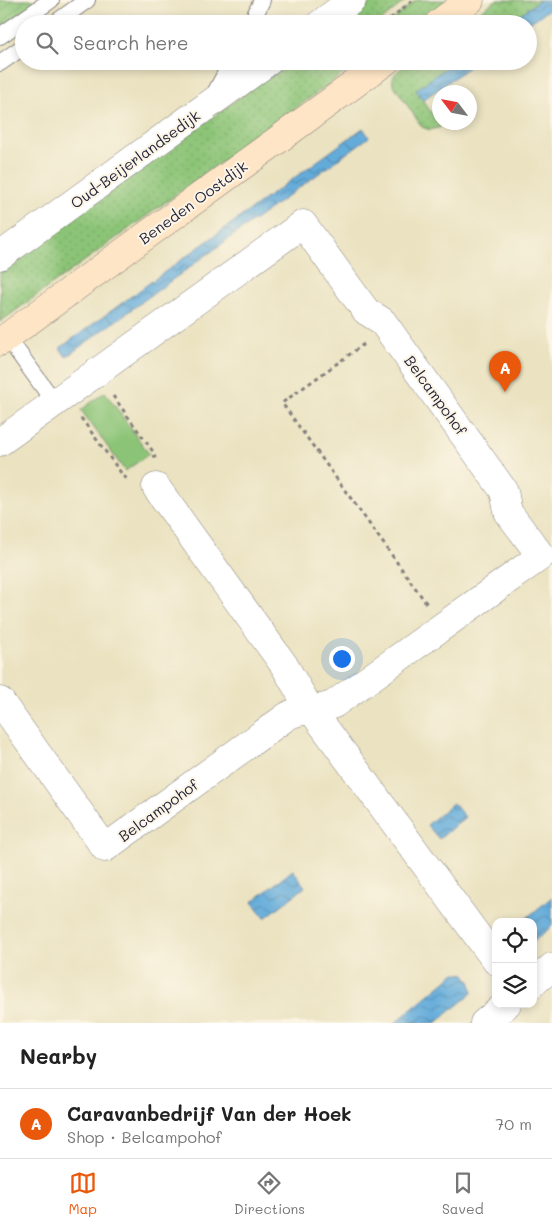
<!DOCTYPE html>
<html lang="en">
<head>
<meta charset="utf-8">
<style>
	body { margin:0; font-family:Mali,sans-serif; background:#f6f6f6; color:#222 }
	.controls { position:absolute; right:15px; bottom:15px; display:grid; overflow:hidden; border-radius:10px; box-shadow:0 2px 8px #0003 }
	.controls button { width:45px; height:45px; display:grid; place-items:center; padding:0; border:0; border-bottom:1px solid #e0e0e0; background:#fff; color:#222; font:25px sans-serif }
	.compass { position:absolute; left:432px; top:85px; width:45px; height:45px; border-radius:50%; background:#fff; box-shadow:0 2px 8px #0003; rotate:302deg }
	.you { position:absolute; left:341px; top:658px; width:18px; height:18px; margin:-12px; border:4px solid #fff; border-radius:50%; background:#1a73e8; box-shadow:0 0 0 8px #1a73e833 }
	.badge { display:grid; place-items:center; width:32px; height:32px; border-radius:50%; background:#ea580c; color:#fff; font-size:16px; font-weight:700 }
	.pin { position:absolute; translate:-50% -41px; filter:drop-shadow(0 1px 2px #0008) }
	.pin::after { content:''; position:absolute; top:26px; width:18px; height:15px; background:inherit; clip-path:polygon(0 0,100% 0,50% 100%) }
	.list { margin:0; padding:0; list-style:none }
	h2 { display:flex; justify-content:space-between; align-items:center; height:65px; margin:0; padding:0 20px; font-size:21px }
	h2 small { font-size:16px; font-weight:400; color:#767676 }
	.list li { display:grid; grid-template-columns:32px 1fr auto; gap:15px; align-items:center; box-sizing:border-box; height:70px; padding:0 20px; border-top:1px solid #e0e0e0 }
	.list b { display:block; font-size:19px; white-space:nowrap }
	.list p { margin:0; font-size:16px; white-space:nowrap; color:#767676 }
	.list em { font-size:16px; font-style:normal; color:#767676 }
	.icon { flex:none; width:28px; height:28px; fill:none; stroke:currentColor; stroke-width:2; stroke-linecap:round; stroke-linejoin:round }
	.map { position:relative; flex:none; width:552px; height:1023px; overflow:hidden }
	.search { position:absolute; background:#fff; box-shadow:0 2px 8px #0003; left:15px; right:15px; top:15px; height:55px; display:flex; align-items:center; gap:12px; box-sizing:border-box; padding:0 18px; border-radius:28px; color:#767676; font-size:19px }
	.sheet { height:135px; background:#fff }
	nav { display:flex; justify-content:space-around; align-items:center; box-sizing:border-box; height:70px; border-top:1px solid #e0e0e0; background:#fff; font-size:14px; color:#767676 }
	nav a { display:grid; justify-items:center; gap:2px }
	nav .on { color:#ea580c }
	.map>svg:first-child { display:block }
	.grass { fill:url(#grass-dots); stroke:#577359 }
	.park { fill:#8cc477; stroke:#577359 }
	.garden { fill:url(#garden-furrows); stroke:#577359 }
	.water { fill:url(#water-waves); stroke:#42678a }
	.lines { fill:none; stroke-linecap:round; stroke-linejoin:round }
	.service-casing { stroke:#86827e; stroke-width:18 }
	.minor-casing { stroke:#86827e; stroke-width:29 }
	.secondary-casing { stroke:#86827e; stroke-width:29 }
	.path { stroke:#86827e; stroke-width:3; stroke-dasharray:4 4; stroke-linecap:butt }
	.service { stroke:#fff; stroke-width:16 }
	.minor { stroke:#fff; stroke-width:28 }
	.secondary { stroke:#fee5c5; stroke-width:28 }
	.labels { text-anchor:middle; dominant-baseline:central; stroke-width:4; stroke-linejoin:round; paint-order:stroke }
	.street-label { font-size:15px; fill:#22223b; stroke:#fcf5e5 }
</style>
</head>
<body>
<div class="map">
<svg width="552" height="1023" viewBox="0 0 552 1023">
	<defs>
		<pattern id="grass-dots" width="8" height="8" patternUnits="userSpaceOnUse" patternTransform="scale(1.25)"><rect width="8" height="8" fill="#8cc477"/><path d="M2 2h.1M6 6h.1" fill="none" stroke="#78a868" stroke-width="1.8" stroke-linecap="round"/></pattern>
		<pattern id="garden-furrows" width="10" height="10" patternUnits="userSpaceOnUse" patternTransform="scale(1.25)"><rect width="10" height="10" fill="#8cc477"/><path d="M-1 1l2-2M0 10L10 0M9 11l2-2" fill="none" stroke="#78a868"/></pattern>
		<pattern id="water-waves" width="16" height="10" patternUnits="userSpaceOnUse" patternTransform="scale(1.25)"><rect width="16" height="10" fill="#63acda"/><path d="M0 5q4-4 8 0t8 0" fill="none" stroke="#518cb2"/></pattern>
	</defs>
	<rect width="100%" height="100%" fill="#fcf5e5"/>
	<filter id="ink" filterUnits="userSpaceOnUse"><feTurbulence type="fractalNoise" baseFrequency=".02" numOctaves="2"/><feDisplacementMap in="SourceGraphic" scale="10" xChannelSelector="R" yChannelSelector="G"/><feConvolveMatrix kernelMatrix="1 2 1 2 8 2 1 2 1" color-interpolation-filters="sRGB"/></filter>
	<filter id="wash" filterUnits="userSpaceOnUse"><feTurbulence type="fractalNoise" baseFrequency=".0096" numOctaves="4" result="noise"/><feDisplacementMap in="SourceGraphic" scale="20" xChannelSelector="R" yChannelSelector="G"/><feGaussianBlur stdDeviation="1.12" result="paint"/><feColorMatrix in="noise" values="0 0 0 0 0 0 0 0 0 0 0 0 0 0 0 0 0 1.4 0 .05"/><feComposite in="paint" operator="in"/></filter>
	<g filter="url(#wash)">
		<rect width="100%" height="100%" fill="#eae2c0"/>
		<!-- grass -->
		<g class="grass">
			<polygon points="375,0 406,0 377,24 342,24"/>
			<polygon points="416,0 447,0 414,24 388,24"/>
			<polygon points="496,0 540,0 507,24 463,24"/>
			<polygon points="290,61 361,61 0,322 0,271"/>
			<path d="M412,61H455L416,90L441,127L430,130L422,127L393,84C390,73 404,67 412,61Z"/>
		</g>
		<!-- park -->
		<polygon class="park" points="105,392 149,454 125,471 81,410"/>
		<!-- garden -->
		<polygon class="garden" points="0,0 39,0 0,28"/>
		<!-- water -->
		<g class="water">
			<polygon points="540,0 552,0 552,7 528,24 507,24"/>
			<polygon points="455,61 477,61 423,100 416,90"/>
			<polygon points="363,128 369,137 66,357 60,348"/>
			<polygon points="453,803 465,817 439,839 427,825"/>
			<polygon points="293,870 305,887 265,918 252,902"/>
			<polygon points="552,897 552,926 533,942 533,922 522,922"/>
			<polygon points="455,973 465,974 471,983 472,993 436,1023 395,1023"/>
		</g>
	</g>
	<g filter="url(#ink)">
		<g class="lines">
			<defs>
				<g id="service">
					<polyline points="54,24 87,0"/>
					<polyline points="251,24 262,0"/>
					<polyline points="0,36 51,0"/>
					<polyline points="0,63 24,46"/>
					<polyline points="214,95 232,61"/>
					<polyline points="7,337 55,403"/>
				</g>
				<g id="minor">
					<polyline points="320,24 352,0"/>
					<polyline points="0,256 269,61"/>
					<path d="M0,442L303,224L366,311L382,321L504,491L508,512L541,556L334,704C318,712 301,707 286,717L105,848L0,701"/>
					<polyline points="156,487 284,665 305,701 496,961"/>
					<polyline points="533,983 552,967"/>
					<polyline points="484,1023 507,1004"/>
				</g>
				<g id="secondary">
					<polyline points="438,24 470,0"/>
					<polyline points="0,342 386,61"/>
				</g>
			</defs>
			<!-- service casing -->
			<use href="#service" class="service-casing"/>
			<!-- minor casing -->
			<use href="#minor" class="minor-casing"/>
			<!-- secondary casing -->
			<use href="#secondary" class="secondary-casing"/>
			<!-- path -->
			<g class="path">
				<polyline points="384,24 413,0"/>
				<polyline points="364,344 282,403 427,604"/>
				<polyline points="113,396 154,453 155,459"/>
				<polyline points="81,418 124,477 129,479"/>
			</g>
			<!-- service -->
			<use href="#service" class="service"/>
			<!-- minor -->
			<use href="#minor" class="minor"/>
			<!-- secondary -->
			<use href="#secondary" class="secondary"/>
		</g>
	</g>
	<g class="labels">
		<!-- street labels -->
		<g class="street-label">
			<text transform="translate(135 159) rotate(-36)">Oud-Beijerlandsedijk</text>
			<text transform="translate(193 202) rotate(-36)">Beneden Oostdijk</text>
			<text transform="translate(436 395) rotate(54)">Belcampohof</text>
			<text transform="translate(158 810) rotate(-36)">Belcampohof</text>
		</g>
	</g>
</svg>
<div class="controls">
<button><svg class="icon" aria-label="locate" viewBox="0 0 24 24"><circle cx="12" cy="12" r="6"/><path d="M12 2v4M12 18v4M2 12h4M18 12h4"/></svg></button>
<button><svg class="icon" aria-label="layers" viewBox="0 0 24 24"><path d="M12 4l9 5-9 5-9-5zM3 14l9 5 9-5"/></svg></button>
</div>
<svg class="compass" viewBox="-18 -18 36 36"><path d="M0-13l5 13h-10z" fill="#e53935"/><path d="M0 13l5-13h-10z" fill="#767676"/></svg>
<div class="you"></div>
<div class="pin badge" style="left:505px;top:392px">A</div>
<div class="search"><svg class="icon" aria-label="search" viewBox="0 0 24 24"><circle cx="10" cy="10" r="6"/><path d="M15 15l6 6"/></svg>Search here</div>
</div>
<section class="sheet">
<h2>Nearby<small></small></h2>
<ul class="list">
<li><span class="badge">A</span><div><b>Caravanbedrijf Van der Hoek</b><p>Shop · Belcampohof</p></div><em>70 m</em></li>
</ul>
</section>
<nav>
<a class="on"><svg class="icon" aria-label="map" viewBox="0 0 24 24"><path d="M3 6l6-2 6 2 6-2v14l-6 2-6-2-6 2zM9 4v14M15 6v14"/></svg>Map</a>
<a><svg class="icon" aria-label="directions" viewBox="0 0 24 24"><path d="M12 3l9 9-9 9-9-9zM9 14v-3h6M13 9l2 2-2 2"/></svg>Directions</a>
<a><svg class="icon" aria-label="saved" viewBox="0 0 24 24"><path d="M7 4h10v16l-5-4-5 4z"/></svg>Saved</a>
</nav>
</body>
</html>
